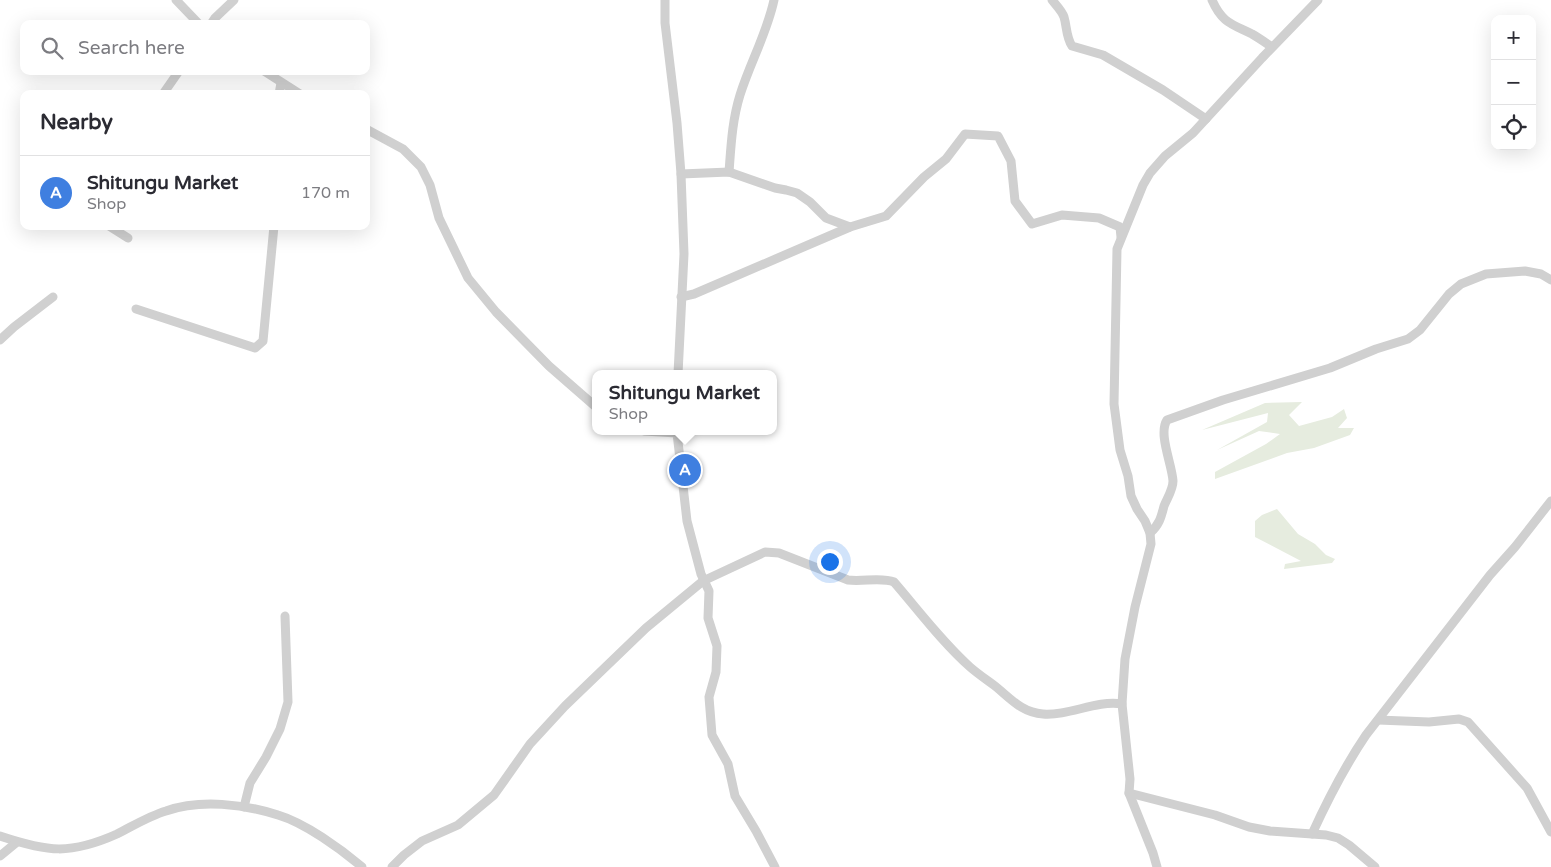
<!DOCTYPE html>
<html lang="en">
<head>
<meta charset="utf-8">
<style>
	body { margin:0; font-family:"Varela Round",sans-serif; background:#f2f2f3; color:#2b2b33 }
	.controls { position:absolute; right:15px; top:15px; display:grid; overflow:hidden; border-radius:10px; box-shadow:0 5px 20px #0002 }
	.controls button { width:45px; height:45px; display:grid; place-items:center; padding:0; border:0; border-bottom:1px solid #e1e1e2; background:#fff; color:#2b2b33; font:25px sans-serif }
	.you { position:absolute; left:829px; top:561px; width:18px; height:18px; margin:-12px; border:4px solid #fff; border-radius:50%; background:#1a73e8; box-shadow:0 0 0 8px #1a73e833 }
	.badge { display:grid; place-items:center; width:32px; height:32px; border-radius:50%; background:#e63946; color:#fff; font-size:16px; font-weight:700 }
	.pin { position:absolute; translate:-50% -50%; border:2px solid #fff; box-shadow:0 1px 5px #0006 }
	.popup { position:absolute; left:592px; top:370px; width:185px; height:65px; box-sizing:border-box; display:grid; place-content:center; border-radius:10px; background:#fff; filter:drop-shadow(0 1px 4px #0005); font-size:16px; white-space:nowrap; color:#7c7c81 }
	.popup b { font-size:19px; color:#2b2b33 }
	.popup::after { content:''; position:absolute; left:50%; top:100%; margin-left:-10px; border:10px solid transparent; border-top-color:#fff }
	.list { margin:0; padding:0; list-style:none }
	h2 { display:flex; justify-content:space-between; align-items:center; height:65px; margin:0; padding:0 20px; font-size:21px }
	h2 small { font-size:16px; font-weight:400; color:#7c7c81 }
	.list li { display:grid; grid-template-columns:32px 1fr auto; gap:15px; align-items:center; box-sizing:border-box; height:75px; padding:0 20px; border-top:1px solid #e1e1e2 }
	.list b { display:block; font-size:19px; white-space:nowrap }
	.list p { margin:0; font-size:16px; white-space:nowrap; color:#7c7c81 }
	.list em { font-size:16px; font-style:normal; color:#7c7c81 }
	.icon { flex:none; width:28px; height:28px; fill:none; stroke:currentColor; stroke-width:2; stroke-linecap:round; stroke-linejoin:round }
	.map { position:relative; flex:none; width:1551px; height:867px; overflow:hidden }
	.search { position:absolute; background:#fff; box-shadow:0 5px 20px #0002; left:20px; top:20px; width:350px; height:55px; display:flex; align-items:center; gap:12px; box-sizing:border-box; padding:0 18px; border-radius:10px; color:#7c7c81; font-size:19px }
	.panel { position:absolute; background:#fff; box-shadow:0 5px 20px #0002; left:20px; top:90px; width:350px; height:140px; border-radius:10px }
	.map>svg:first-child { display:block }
	.green { fill:#e6ecdf }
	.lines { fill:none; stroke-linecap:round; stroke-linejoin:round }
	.minor { stroke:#d0d0d0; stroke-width:9 }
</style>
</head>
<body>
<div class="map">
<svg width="1551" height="867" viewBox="0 0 1551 867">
	<rect width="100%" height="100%" fill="#fff"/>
	<!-- green -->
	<g class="green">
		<polygon points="1302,402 1289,415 1299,426 1332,417 1344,409 1347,418 1338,428 1354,428 1350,435 1314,448 1287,453 1215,479 1215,472 1266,444 1280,434 1259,431 1217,450 1267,422 1268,413 1202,430 1265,403"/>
		<polygon points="1277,509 1298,534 1315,544 1326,555 1335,559 1332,563 1284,569 1285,564 1301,561 1255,537 1255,521 1262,515"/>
	</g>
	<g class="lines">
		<!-- minor -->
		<g class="minor">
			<polyline points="176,0 199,24"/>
			<polyline points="665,0 665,23 677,123 681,174 684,254 678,374"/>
			<path d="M1052,0C1056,5 1062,11 1064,17C1067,27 1066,37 1072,46L1103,55L1163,90L1206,119"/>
			<path d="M1212,0C1222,23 1232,24 1252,34C1259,38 1266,43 1272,47"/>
			<polyline points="1318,0 1262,58 1193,133 1165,156 1150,173 1143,185 1117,249 1114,404 1120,450 1128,476 1131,496 1137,509 1145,521 1150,533 1151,544 1135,607 1125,659 1122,704 1130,779 1129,793 1215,815 1249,827 1270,831 1326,835 1338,838 1349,845 1375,867"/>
			<polyline points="211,24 215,18 234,0"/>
			<polyline points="264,71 300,94"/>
			<polyline points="163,94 179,71"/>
			<polyline points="279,94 281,83"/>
			<polyline points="366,129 403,149 421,167 430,185 439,218 468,278 496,312 549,366 596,407"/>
			<path d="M729,172C731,146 732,121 740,95C750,63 767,33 774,0"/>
			<polyline points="681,174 729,172 775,188 786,190 797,193 810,202 826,218 850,227"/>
			<polyline points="109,226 128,238"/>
			<polyline points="681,297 694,294 850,227 886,216 924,177 946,159 965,134 998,136 1011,161 1015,201 1032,224 1062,215 1099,218 1120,227 1121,237"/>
			<polyline points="136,309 255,348 263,341 274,226"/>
			<polyline points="0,340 14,327 53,297"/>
			<polyline points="644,431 677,433 687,521 701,574 709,591 708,618 717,646 716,672 709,697 712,735 728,764 735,796 756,831 775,867"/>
			<path d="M1150,533C1159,525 1161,518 1164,506C1167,498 1173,490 1173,481C1172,464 1158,434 1167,420L1223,400L1330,368L1376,349L1408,339L1420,330L1449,294L1461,284L1486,274L1525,271L1541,274L1551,280"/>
			<polyline points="1378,720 1429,722 1459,719 1468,722 1527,788 1551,832"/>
			<polyline points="1129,793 1153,853 1157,867"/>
			<polyline points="244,807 250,783 266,757 280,729 288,702 285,616"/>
			<path d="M1312,834C1328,799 1345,766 1366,735L1490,575L1515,547L1551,501"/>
			<path d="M0,836C48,852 70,855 117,834C133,826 149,816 166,811C200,799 244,804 278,815C305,823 341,849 362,867"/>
			<polyline points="0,856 17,842"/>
			<path d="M392,867L404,855L422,841L458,825L494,795L530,744L565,706L646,628L703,581L765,552L779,553L848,580C862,582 882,577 894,582C919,611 942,642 970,667C978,674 987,680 995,686C1010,698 1022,713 1043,714C1070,716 1095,700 1122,704"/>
		</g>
	</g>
</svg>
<div class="controls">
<button>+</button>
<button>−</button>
<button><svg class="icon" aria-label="locate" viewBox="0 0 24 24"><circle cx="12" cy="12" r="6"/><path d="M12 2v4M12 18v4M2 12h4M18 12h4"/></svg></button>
</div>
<div class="you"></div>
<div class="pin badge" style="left:685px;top:470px;background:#3f7fe0">A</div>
<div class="popup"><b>Shitungu Market</b>Shop</div>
<div class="search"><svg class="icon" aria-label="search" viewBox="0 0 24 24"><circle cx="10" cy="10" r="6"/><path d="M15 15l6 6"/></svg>Search here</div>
<section class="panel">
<h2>Nearby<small></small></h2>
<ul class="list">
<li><span class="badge" style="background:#3f7fe0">A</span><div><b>Shitungu Market</b><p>Shop</p></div><em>170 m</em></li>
</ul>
</section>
</div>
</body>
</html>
